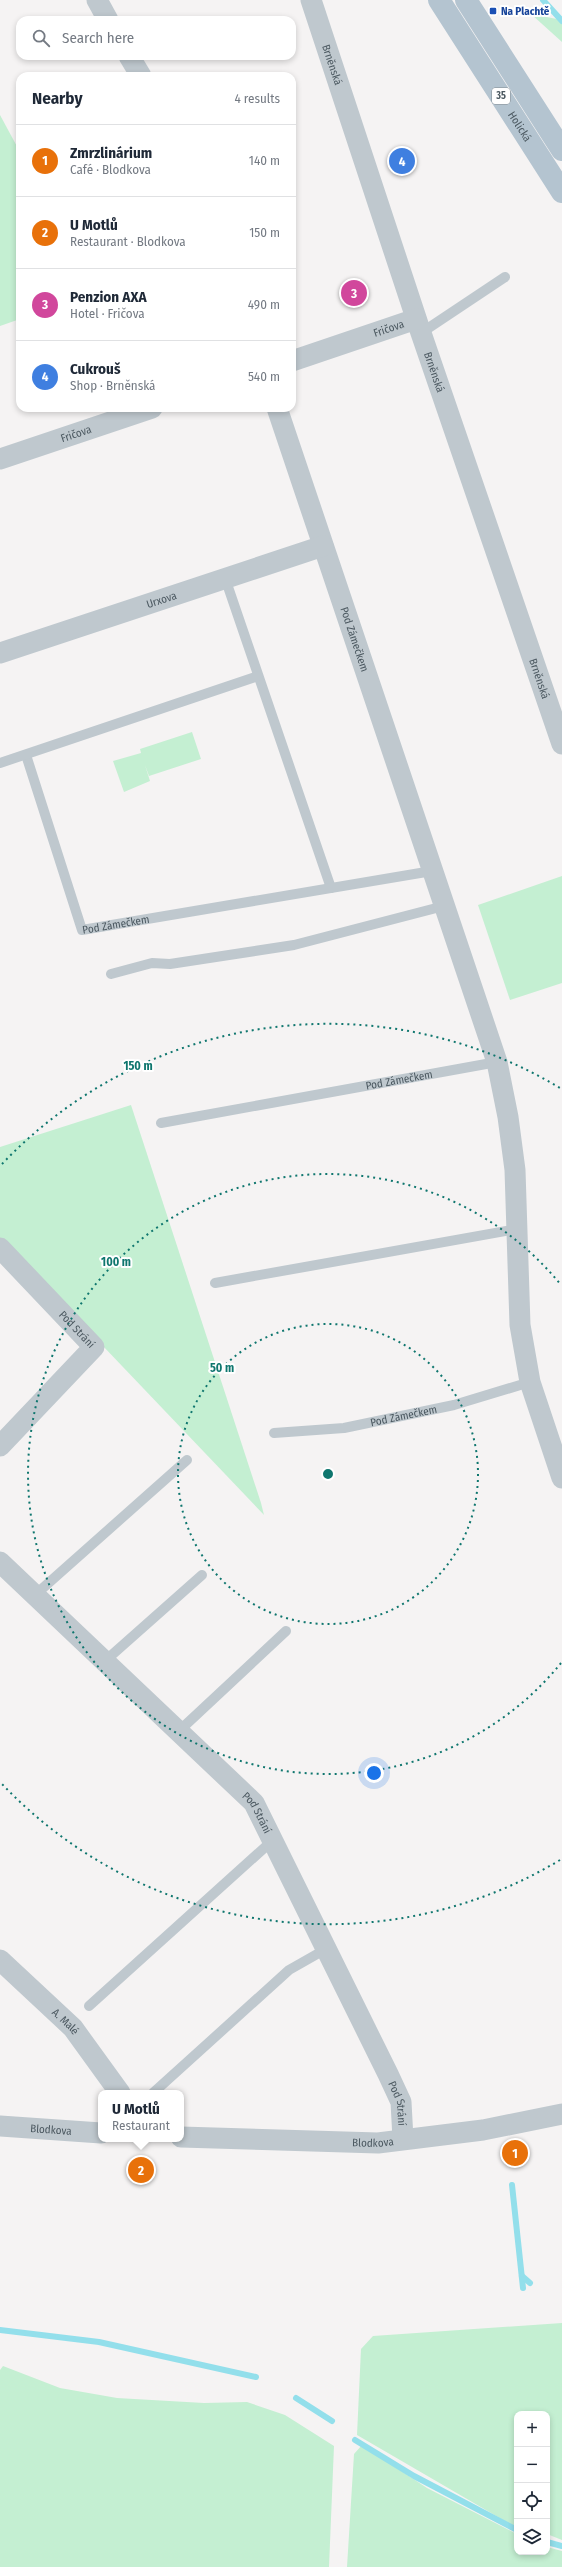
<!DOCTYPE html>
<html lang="en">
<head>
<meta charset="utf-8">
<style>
	body { margin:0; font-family:"Fira Sans Condensed",sans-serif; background:#f2f2f3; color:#1f2937 }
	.controls { position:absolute; right:12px; bottom:12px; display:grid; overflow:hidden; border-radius:8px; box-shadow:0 2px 6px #0003 }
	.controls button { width:36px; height:36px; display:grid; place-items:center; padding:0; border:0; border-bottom:1px solid #e0e1e3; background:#fff; color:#1f2937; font:20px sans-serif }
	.you { position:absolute; left:374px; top:1773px; width:14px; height:14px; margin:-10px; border:3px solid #fff; border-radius:50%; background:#1a73e8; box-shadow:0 0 0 6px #1a73e833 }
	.badge { display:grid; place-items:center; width:26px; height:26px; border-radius:50%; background:#0b8043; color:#fff; font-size:13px; font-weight:700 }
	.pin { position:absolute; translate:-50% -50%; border:2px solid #fff; box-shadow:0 1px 4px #0006 }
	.popup { position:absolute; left:98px; top:2090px; width:86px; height:52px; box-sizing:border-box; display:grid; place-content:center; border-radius:8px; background:#fff; filter:drop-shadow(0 1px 3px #0005); font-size:13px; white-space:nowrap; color:#747a83 }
	.popup b { font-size:15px; color:#1f2937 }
	.popup::after { content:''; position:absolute; left:50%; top:100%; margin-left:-8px; border:8px solid transparent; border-top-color:#fff }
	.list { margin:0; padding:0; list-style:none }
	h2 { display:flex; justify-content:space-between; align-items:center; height:52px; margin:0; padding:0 16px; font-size:17px }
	h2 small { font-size:13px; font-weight:400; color:#747a83 }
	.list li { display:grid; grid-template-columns:26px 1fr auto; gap:12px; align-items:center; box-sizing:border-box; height:72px; padding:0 16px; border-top:1px solid #e0e1e3 }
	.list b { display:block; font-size:15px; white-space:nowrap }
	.list p { margin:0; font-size:13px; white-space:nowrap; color:#747a83 }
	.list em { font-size:13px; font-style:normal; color:#747a83 }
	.icon { flex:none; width:22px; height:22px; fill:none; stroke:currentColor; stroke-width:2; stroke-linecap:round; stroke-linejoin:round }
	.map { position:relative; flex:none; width:562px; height:2567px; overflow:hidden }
	.search { position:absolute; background:#fff; box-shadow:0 2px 6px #0003; left:16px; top:16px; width:280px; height:44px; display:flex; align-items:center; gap:10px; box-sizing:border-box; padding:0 14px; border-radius:12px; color:#747a83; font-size:15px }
	.panel { position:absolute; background:#fff; box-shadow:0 2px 6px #0003; left:16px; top:72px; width:280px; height:340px; border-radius:12px }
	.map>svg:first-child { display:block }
	.green { fill:#c4efd2 }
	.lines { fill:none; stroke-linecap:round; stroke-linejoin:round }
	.stream { stroke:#93dfeb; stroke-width:6 }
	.service { stroke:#bfc8ce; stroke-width:10 }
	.minor { stroke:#bfc8ce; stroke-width:21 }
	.primary { stroke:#b4c4d0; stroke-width:22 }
	.ring { fill:none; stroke:#0f766e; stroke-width:2; stroke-dasharray:2 4 }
	.transit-dot { fill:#1a4fb4; stroke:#fff; stroke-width:1.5 }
	.labels { text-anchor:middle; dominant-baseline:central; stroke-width:4; stroke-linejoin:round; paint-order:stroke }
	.shield { fill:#fff; stroke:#818a90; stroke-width:1 }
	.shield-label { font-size:10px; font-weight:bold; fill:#4b5860 }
	.transit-label { font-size:11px; font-weight:bold; fill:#164399; stroke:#fff; text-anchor:start }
	.street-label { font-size:11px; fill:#4b5860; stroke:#fff }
	.centre { fill:#0f766e; stroke:#fff; stroke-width:2 }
	.ring-label { font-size:12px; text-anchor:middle; font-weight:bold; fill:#0f766e; stroke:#fff; stroke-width:4; stroke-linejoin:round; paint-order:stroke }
</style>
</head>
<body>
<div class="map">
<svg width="562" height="2567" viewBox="0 0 562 2567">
	<rect width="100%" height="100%" fill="#f5f3f3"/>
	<!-- green -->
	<g class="green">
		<polygon points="531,14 562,20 562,42"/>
		<polygon points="0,115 20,152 20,319 0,326"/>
		<polygon points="192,732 201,759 149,776 145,765 150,781 124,792 113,761 141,753 140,749"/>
		<polygon points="562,876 562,983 510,1000 478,905"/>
		<polygon points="131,1105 261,1503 264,1515 0,1238 0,1147"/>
		<polygon points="562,2323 562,2540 547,2534 547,2414 517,2414 517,2528 357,2435 361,2349 373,2336"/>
		<polygon points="3,2366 60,2388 117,2398 204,2403 247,2402 285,2415 334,2446 329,2567 0,2567 0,2370"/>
		<polygon points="362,2445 427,2488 517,2534 517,2552 547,2552 547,2547 562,2551 562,2567 347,2567 354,2454"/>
	</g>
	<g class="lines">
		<!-- stream -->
		<g class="stream">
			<polyline points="543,0 562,21"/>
			<polyline points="512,2185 523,2288"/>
			<polyline points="522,2276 530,2283"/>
			<polyline points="0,2330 99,2342 256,2377"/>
			<polyline points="296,2398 332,2421"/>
			<polyline points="355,2440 414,2476 517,2530"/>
			<polyline points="547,2542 562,2546"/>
		</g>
		<!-- service -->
		<g class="service">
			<polyline points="421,333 505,277"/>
			<polyline points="225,578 331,888"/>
			<path id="s1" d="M26,755L82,930L432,871"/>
			<polyline points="0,763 258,676"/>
			<polyline points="111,974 152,963 170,964 294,945 444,906"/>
			<path id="s2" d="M161,1123L497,1062"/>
			<polyline points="215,1283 517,1229"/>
			<path id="s3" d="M274,1433L344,1428L454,1405L530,1382"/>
			<polyline points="35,1595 187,1460"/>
			<polyline points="105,1661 202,1575"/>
			<polyline points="179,1731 286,1631"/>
			<polyline points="89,2006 273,1840"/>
			<polyline points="153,2093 289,1970 326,1949"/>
		</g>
		<!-- minor -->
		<g class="minor">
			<polyline points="97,0 108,20"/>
			<path id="s4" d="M311,0L421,333L562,744"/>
			<polyline points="129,56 141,76"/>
			<path id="s5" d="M292,361L416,319"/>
			<path id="s6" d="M277,408L497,1062L508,1117L515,1170L520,1325L530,1382L562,1478"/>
			<path id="s7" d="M0,459L152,408"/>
			<path id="s8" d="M0,653L323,546"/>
			<path id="s9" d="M0,1248L94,1347L0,1446"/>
			<path id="s10" d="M0,1562L254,1803L388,2074L401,2102L403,2139"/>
			<path id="s11" d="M0,1960L73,2028L120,2093"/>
			<path id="s12" d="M0,2126L101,2133"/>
			<path id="s13" d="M181,2137L378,2143L483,2130L562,2114"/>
		</g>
		<!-- primary -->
		<g class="primary">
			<path id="s14" d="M439,0L562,192"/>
			<polyline points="466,0 562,150"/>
		</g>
	</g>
	<!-- distance rings -->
	<g class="ring">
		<circle cx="328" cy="1474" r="150"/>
		<path d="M561 1663A300 300 0 1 1 561 1285"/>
		<path d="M560 1860A450 450 0 0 1 2 1784M2 1164A450 450 0 0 1 560 1088"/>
	</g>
	<!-- markers -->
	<rect class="transit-dot" x="489" y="7" width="8" height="8" rx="2"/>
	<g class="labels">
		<!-- shield labels -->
		<rect class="shield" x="492" y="88" width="18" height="16" rx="3"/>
		<g class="shield-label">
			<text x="501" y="96">35</text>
		</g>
		<!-- transit labels -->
		<g class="transit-label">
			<text x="501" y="11">Na Plachtě</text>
		</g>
		<!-- street labels -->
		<g class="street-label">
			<text stroke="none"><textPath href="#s4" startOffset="68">Brněnská</textPath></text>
			<text stroke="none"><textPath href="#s14" startOffset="150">Holická</textPath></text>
			<text stroke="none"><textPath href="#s5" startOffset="102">Fričova</textPath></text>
			<text stroke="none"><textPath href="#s4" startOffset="392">Brněnská</textPath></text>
			<text stroke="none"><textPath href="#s7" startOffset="80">Fričova</textPath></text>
			<text stroke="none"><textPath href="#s8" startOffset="170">Urxova</textPath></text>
			<text stroke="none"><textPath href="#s6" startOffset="244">Pod Zámečkem</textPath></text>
			<text stroke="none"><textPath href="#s4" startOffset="716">Brněnská</textPath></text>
			<text stroke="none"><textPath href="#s1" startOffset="218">Pod Zámečkem</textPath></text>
			<text stroke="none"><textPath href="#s2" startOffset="242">Pod Zámečkem</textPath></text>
			<text stroke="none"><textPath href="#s9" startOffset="112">Pod Strání</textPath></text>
			<text stroke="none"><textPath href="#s3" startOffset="131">Pod Zámečkem</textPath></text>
			<text stroke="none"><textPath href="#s10" startOffset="360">Pod Strání</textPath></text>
			<text stroke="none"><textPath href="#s11" startOffset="90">A. Malé</textPath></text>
			<text stroke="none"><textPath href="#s10" startOffset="684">Pod Strání</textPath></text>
			<text stroke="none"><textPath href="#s12" startOffset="51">Blodkova</textPath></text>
			<text stroke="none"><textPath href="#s13" startOffset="192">Blodkova</textPath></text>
		</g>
	</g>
	<circle cx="328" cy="1474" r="6" class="centre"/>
	<g class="ring-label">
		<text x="138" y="1070">150 m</text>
		<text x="116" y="1266">100 m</text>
		<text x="222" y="1372">50 m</text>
	</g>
</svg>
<div class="controls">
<button>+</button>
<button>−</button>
<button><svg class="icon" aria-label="locate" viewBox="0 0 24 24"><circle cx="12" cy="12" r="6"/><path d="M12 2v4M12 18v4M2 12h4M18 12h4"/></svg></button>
<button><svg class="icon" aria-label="layers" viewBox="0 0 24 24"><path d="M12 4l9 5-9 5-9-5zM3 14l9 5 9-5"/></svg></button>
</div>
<div class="you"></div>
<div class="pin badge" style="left:515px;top:2153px;background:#e8710a">1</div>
<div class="pin badge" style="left:141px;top:2170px;background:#e8710a">2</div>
<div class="popup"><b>U Motlů</b>Restaurant</div>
<div class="pin badge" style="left:354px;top:293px;background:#d1479c">3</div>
<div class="pin badge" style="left:402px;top:161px;background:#3f7fe0">4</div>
<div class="search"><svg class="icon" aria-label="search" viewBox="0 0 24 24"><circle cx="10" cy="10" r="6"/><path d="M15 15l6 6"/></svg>Search here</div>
<section class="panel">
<h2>Nearby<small>4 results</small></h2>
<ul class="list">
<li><span class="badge" style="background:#e8710a">1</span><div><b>Zmrzlinárium</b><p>Café · Blodkova</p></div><em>140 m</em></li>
<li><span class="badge" style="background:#e8710a">2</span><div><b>U Motlů</b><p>Restaurant · Blodkova</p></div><em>150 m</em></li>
<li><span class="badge" style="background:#d1479c">3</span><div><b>Penzion AXA</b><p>Hotel · Fričova</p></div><em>490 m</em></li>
<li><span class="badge" style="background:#3f7fe0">4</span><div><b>Cukrouš</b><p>Shop · Brněnská</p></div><em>540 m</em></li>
</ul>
</section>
</div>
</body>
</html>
